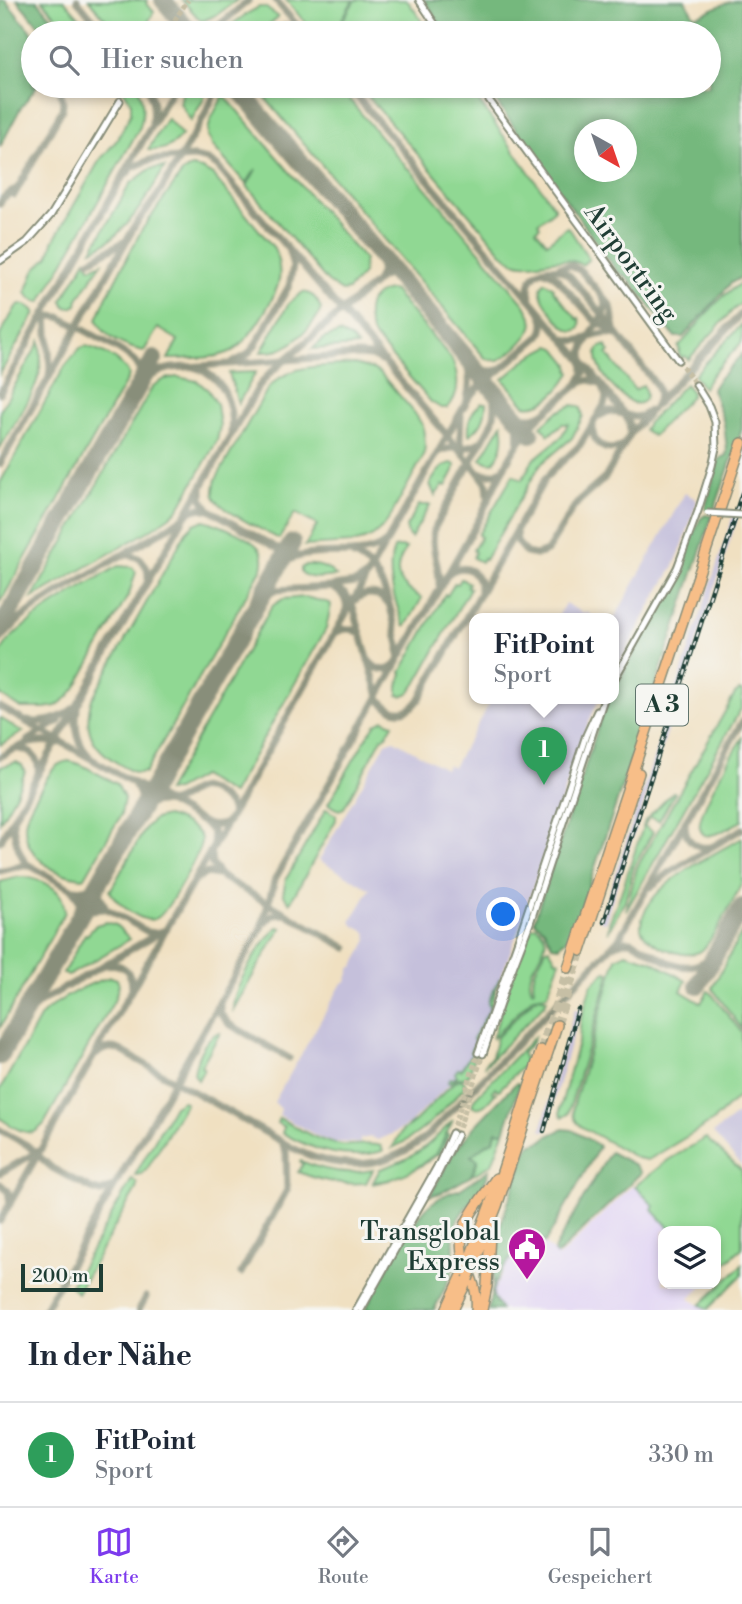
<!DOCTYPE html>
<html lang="de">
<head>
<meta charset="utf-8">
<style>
	body { margin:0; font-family:"Libre Bodoni",serif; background:#f6f6f7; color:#1f2937 }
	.controls { position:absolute; right:21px; bottom:21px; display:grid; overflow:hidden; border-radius:14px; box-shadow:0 4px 10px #0003 }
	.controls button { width:63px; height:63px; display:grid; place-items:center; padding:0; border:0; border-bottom:2px solid #e0e1e3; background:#fff; color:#1f2937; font:35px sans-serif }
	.compass { position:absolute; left:574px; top:119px; width:63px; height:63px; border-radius:50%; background:#fff; box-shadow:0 4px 10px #0003; rotate:140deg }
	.scale { position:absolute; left:21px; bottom:18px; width:82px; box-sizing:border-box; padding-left:7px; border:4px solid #1f3d34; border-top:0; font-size:19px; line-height:24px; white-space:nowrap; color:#1f3d34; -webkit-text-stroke:5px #f6f6f2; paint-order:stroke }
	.you { position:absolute; left:504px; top:915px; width:24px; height:24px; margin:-18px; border:5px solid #fff; border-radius:50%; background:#1a73e8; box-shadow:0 0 0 10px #1a73e833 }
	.badge { display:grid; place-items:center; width:46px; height:46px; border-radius:50%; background:#7c3aed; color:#fff; font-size:23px; font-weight:700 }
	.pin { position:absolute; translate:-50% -58px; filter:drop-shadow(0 2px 4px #0008) }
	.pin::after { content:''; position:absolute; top:37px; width:24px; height:21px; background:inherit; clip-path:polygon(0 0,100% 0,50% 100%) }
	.popup { position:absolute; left:469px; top:613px; width:150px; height:91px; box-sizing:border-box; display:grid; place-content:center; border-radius:14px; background:#fff; filter:drop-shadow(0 2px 5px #0005); font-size:23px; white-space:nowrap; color:#747a83 }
	.popup b { font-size:26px; color:#1f2937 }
	.popup::after { content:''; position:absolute; left:50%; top:100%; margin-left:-14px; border:14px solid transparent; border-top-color:#fff }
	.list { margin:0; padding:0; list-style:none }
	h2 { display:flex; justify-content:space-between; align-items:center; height:91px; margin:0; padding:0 28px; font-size:30px }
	h2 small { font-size:23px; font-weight:400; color:#747a83 }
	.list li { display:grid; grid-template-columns:46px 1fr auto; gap:21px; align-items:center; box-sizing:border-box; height:105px; padding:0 28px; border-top:2px solid #e0e1e3 }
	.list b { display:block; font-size:26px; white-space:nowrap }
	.list p { margin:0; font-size:23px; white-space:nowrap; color:#747a83 }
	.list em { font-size:23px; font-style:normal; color:#747a83 }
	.icon { flex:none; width:38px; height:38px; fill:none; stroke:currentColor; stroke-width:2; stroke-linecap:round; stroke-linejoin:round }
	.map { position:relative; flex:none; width:742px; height:1310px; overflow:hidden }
	.search { position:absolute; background:#fff; box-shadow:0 4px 10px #0003; left:21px; right:21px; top:21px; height:77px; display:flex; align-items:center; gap:18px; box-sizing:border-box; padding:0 24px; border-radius:38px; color:#747a83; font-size:26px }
	.sheet { height:196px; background:#fff }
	nav { display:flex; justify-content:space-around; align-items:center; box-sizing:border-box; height:98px; border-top:2px solid #e0e1e3; background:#fff; font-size:19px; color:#747a83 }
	nav a { display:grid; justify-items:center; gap:4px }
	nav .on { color:#7c3aed }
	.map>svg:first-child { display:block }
	.built { fill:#e1d4f4 }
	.industrial { fill:#c5c0db }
	.green { fill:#90d893; stroke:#588a64; stroke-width:2 }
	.forest { fill:#74b87d; stroke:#4a7a58; stroke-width:2; fill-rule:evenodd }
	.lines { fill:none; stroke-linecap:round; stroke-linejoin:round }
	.taxiway { stroke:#888e7a; stroke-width:7 }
	.runway { stroke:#888e7a; stroke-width:18 }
	.minor-tunnel { stroke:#c6bfa5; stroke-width:5; stroke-dasharray:5 2.5; stroke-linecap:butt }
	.highway-tunnel { stroke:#c6bfa5; stroke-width:9; stroke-dasharray:9 4.5; stroke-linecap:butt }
	.minor-casing { stroke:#888e7a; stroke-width:9 }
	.highway-casing { stroke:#888e7a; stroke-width:12 }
	.minor { stroke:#fff; stroke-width:5 }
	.highway { stroke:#f7be88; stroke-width:9 }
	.rail-casing { stroke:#1f3d34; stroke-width:4.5 }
	.rail { stroke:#f6f6f2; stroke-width:2; stroke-dasharray:5; stroke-linecap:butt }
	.minor-bridge-casing { stroke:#888e7a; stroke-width:9; stroke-linecap:butt }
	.highway-bridge-casing { stroke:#888e7a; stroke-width:12; stroke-linecap:butt }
	.minor-bridge { stroke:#fff; stroke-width:5 }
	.highway-bridge { stroke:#f7be88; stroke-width:9 }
	.labels { text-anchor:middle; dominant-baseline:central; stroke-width:6; stroke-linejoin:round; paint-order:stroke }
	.shield { fill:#f6f6f2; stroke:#60746d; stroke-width:2 }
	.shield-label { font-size:24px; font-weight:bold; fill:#1f3d34 }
	.street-label { font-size:26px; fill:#1f3d34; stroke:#f6f6f2 }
	.poi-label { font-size:26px; fill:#1f3d34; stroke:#f6f6f2; text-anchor:end }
</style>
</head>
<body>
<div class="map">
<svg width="742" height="1310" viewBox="0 0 742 1310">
	<rect width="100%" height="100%" fill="#f6f6f2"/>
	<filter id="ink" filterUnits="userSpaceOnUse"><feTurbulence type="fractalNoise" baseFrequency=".0143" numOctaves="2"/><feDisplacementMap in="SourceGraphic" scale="14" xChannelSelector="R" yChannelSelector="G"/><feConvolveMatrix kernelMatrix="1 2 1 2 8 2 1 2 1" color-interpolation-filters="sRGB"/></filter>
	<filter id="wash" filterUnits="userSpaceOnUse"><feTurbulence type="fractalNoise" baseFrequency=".00686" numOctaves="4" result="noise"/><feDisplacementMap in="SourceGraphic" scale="28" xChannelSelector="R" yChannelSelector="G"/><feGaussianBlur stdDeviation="1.57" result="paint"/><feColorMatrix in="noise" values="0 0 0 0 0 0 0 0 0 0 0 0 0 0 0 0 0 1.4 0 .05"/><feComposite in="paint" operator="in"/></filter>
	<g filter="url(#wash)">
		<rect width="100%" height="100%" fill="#f0e0c1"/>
		<!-- built -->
		<polygon class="built" points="634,1184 677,1231 663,1231 663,1284 705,1284 689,1299 708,1310 493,1310 493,1290 498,1281 510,1259 533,1234 559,1257"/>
		<!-- industrial -->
		<g class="industrial">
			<polygon points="685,493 696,499 697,502 682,547 673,568 653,601 614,673 614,619"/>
			<polygon points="733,516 738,516 605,922 600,921"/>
			<polygon points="565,603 584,614 586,612 598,619 557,619"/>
			<polygon points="487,699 599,699 582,738 526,909 490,1008 473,1061 409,1124 394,1133 378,1140 371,1137 360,1139 360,1143 333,1142 321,1138 279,1115 281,1109 274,1102 342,983 346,982 351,967 353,967 368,940 366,932 353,925 351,921 370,889 319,860 386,743 394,740 445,769 447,765 453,767 489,705 486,702"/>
			<polygon points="575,1008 580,1010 545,1131 541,1130"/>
			<polygon points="742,1111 742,1166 713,1133"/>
		</g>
		<!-- green -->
		<g class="green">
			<polygon points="42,0 64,0 93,33 70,33"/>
			<polygon points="89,0 147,0 146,3 154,12 142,33 117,33"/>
			<polygon points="182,0 237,0 218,14 203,21 201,21"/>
			<polygon points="286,0 353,0 334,33 314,33"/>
			<polygon points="355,0 407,0 420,18 426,33 335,33"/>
			<polygon points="259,7 265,7 278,17 259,33 222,33 228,29 228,27 248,13"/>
			<path d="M120,86H137C144,100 144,113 140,127L41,302C35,302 28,298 26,292L35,269L49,256L53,242L99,161L117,140L131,113V102Z"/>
			<polygon points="184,86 208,86 203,100 191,121 180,103"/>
			<path d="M255,86H338L407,168H409L525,305C528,312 535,320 532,327C529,337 508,357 498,360C493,361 492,360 486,359Z"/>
			<path d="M359,86H468L554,207V210L538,223L540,226L536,230L547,243L567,227L569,228L589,259L582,265C560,252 534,270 514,262C510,260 507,258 504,255Z"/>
			<path d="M224,95L364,259L363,274L348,290L342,291L328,282L247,186L256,169L246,184L212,145L210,139L208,137C207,122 217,108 224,95Z"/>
			<path d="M167,118L182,135C172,147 163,151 148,150Z"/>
			<path d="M165,167C148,196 124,239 92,250L130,184L150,169Z"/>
			<path d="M191,167L202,169L213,175L274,248C278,258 281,268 279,280C276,297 248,343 232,351C214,360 188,358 168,359L178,340L158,328L144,351C127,348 102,337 97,319L106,298L141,231L179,177L185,170Z"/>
			<polygon points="86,260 91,268 102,263 78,299 77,305 71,308 66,307 62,301"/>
			<path d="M545,282L554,288L553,290L577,319L579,318L581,325L579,329C574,331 573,332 568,329C560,325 542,301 541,293C540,287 542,286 545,282Z"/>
			<path d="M742,283V303L732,311L688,360L685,356L681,358L678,352L680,350L678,347C698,326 716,297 742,283Z"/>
			<path d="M390,290L394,291L451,358C459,374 461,395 447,408H441L431,402L373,335C368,324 364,306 374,297C378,293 385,291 390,290Z"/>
			<path d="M303,292C314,294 317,299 321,309C316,323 294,345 279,350C273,352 267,352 261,352L289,303Z"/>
			<path d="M20,304C26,304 32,308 35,313L0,374V335L16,307Z"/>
			<polygon points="742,324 742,342 714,372 703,388 694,375"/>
			<polygon points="339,333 352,339 357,346 312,349 325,338"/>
			<path d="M40,341C41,352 42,364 39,375C32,399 13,426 0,448V411Z"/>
			<path d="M605,345L610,352L607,354L635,390L643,385C648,394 647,403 635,404C618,396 592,368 598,349Z"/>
			<path d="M86,346C102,351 119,357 129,374L128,378L0,603V483L65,366L80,348Z"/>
			<path d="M550,346L556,348L569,364L568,365L570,368L569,370L571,373C561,388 545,409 525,405L503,379L529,357Z"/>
			<path d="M354,364L373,369L381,374L414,412L423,426L425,444L424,455L389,519L381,529L373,536L364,540L352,543L305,546L317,525L295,513L279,539C265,531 219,510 214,496C213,490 215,485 216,479L268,388C292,362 322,367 354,364Z"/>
			<polygon points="256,372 238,404 229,373"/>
			<polygon points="177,377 197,381 208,390 217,404 220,426 217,441 179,508 169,517 147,532 32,598 153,386 165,379"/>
			<polygon points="685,384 692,392 691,396 653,436 644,430 648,423"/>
			<path d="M482,403H486C486,416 481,428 469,435C468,421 470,411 482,403Z"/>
			<polygon points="572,405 578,406 581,408 583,416 572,438 540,465 485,560 483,558 481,562 473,558 475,552 473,550 481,537 478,535 513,475 522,480 533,460 561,437 568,424 562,424 549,435 541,426 557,412"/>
			<path d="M502,424C505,438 503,451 494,462L490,463L481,459Z"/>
			<path d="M452,463L455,465L454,471L446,486L443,485L435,496L430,484C435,475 441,465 452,463Z"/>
			<polygon points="419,505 430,505 411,538 408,535 406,527"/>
			<path d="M204,520C218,524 254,538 261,551C264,556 264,561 262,568L145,773L144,772C135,775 131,771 124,767C95,751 81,733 92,699L186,532L194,524Z"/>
			<path d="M401,547L406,548C391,573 397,584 422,598L406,626H404C395,602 385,573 394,548Z"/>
			<path d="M306,565C319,564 328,567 336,576C324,577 310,581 301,572V568Z"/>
			<path d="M118,566L132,567L136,572L129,594L76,687L68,697L56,706L44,708H21L0,695C0,684 0,662 1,652C13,624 90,583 118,566Z"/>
			<polygon points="461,579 469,583 467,587 470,588 416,684 409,693 402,696 398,695 398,686 402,673 401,672 445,594 447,596 455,583 458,584"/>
			<polygon points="305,597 330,603 331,605 326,629 233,792 232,794 201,776 176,790 167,791 272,606 283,599"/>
			<polygon points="739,691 742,691 742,707 626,911 637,867 735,694"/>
			<polygon points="0,718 23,732 0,745"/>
			<polygon points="383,720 393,724 387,734 381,739 381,740 344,808 339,810 328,804 368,735 376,724"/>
			<path d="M742,738V821L719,833L707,836C703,834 701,833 700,828C696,814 733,752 742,738Z"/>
			<path d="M69,761L82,765L117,784L124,798L121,815L85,877L83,878C55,876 24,856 25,825C26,811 36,797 43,785C50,773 54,763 69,761Z"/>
			<polygon points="16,762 22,765 25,772 16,794 0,822 0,767"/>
			<polygon points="673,792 675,793 659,821 649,817 644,826 653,832 634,866 625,901 608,932 609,923 621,893 645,821"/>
			<polygon points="326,809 336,815 336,820 290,903 283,894 286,879"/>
			<path d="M166,816C176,818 199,828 201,839C203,849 167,913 157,918C143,926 115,902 110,891L146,827L155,819Z"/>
			<path d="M742,838C742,852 742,868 742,881C741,888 711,941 705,947C703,950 700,952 696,953C682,959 644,943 641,928C640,921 646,908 650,903C665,878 716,853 742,838Z"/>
			<path d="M18,877C31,876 53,884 60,895C63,899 64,906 65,912L0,1028V882Z"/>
			<polygon points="106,922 116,925 130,939 68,976 63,973 85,934 87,935 96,925"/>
			<path d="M536,926C564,946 520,964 532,990L534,989C530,973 540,962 546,949L549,948L556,960L560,961L547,995L533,997L492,1039L510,982L532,927Z"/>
			<path d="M278,927L282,928L273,941L233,1010C231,990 262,940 278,927Z"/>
			<polygon points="742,932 742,1029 712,988"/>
			<path d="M626,953L652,961L686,981L681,991L701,1003L708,991L711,993L742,1033V1093L713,1121L648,1160L637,1158L582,1127C574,1121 571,1114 574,1104L616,958Z"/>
			<polygon points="606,971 609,973 607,982 568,1114 563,1117 560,1114 560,1109 579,1039 581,1019 590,988 592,984"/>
			<path d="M111,977L117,979L119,985L114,1001L44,1124C42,1126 37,1131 34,1132C24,1135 8,1124 0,1118V1090L41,1016C57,999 89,983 111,977Z"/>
			<polygon points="500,978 469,1074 466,1078 457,1078 450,1083 448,1082 451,1078 453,1079 457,1076 455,1073 458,1069 461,1070 469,1057 471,1058 472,1053 470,1052 476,1041 473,1039 490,1009 488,1002"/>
			<polygon points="538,997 547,999 545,1004 484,1067 486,1062 492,1056 497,1037 533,1000"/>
			<path d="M217,1033H220L201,1066L204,1069L198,1080L194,1074C196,1058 203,1041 217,1033Z"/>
			<path d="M534,1037L533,1042L522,1053L525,1059L524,1065L499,1090L495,1088L492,1091L493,1094L496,1092V1093C489,1100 482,1113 472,1105L474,1099Z"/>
			<path d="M461,1079L465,1083L464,1088C442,1111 422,1135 392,1148L402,1131L416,1120L455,1081Z"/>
			<polygon points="183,1101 186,1103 147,1169 142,1174 135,1175 174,1106"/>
			<path d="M279,1118C299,1129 319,1142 342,1145C356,1146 369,1142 381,1146L383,1151C345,1161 315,1151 282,1133L284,1127L277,1123Z"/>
			<path d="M453,1120L437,1153L413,1170C434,1160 438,1154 447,1133L449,1135L440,1155L438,1154C418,1170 397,1179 372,1184L390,1180L373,1182L380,1169C415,1158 429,1146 453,1120Z"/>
			<polygon points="496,1131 504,1132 492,1164 471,1176 478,1160 471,1156 482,1147 494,1140"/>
			<polygon points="706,1138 742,1171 742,1248 716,1271 716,1231 678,1231 675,1228 671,1230 652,1209 654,1206 635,1186 668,1160"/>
			<path d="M301,1161C324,1171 348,1175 373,1170L366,1183C342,1185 320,1181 298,1172L303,1164L300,1162Z"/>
			<polygon points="132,1179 137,1183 136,1189 77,1293 71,1286"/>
			<polygon points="742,1265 742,1275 708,1309 700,1305"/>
		</g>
		<!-- forest -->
		<g class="forest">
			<polygon points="0,0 5,0 33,34 33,86 37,86 20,109 0,147"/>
			<polygon points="17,0 37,0 65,33 45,33"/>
			<path d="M424,0H685L694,16C711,12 725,0 742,0V277L731,283L683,337H675L626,276L618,273L485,86H709V33H446ZM584,130H626V172H584Z"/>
			<polygon points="742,354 742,429 714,511 707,511 705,508 719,459 726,455 727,451 724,423 712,389 717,381"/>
			<polygon points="705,515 712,516 572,936 563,942 560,946 552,945 544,929 534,921 605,706 609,699 614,699 614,689 675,580 700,519"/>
			<polygon points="516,1083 520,1084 504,1132 496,1131 494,1140 482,1147 471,1156 478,1160 471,1176 441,1193 430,1196 452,1155 474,1127"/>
			<path d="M563,1129L572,1130L598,1145L599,1147L545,1243L533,1234C521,1246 491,1278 493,1295C494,1301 498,1305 501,1310H488L493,1286L494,1252L498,1232L527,1149L530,1145L542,1141L548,1136Z"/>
			<polygon points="610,1152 635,1165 641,1173 557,1255 554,1252 555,1248"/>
			<path d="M489,1170C485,1190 466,1203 457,1221C451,1236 455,1250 454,1265C452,1278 440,1297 434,1310H365C382,1279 400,1240 422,1213C429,1203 447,1192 459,1190Z"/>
		</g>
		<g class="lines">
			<!-- taxiway -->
			<g class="taxiway">
				<polyline points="77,0 105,33"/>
				<polyline points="275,0 304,33"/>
				<path d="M181,22C191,30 199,34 212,30"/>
				<polyline points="210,33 249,0"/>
				<polyline points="272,33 285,26 297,28"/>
				<polyline points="148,86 153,104 152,122"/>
				<polyline points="348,86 529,298"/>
				<polyline points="122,179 133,167 150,160 194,157 208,160 217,166 475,468 487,484 488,497"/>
				<polyline points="14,195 62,110 63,102 59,86"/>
				<polyline points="0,204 3,198 16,189"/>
				<polyline points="89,261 127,240"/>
				<polyline points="559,267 571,265 581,271 611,306 615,329"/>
				<polyline points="543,270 554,275 596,322 615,331"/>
				<path d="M378,280C385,274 393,274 400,280"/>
				<polyline points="47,314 50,368 49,376"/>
				<path d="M43,320L51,316L60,317C74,325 130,353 137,364C141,371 140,378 138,385"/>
				<path d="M563,338C582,347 597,329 616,335"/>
				<path d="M457,347C469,362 472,379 467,398"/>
				<polyline points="234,362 247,355 254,347 289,286 293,267 289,251"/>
				<path d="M471,362C479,370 488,373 499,370"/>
				<path d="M196,368C223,376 234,405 231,432"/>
				<polyline points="579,383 584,373 583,353 585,345 604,312 606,305 604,300"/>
				<path d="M136,389C146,378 157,371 172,368L358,355L371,356L381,361"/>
				<polyline points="0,393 174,86"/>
				<polyline points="657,403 742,313"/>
				<path d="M651,410L641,416L634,417L624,414L587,366L531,300C521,273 551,258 570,276L603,315L657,386L659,395L655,406"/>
				<path d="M513,412C524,418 533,419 544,413L580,383L589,380L599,383"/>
				<polyline points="514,413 518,425 518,442"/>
				<polyline points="461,416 460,438 464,452"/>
				<polyline points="599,416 609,411 624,414 629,422 630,433"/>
				<path d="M593,426C591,444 607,455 623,445"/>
				<path d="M439,452C452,444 467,451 480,442"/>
				<polyline points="0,464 136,224 158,195 200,124 219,86"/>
				<path d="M478,471C487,476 495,475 503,469"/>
				<polyline points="202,489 202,499 210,510 289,555 299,556"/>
				<polyline points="516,531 517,542 526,553 536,555 547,551 574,507 580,500 605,478 632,431 647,415"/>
				<path d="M124,555C139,554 149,563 148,579"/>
				<path d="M354,556C387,570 391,613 399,645V655"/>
				<path d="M277,569C303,540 360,565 385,543"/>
				<path d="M449,573C465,562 481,572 480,591"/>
				<path d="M439,584C440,565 430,549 434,529L492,423C497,408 496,396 487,382"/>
				<polyline points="333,586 355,583 365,577"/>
				<path d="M334,588L345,594L352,603L380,700C393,714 407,716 419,700L545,479L551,472L580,445L604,405L606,398L604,389"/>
				<path d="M355,600C366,591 378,592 387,603"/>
				<path d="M259,601L266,594L275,590L330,587C342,591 348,600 346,613"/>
				<path d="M337,632C346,627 354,628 361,635"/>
				<polyline points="0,640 20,619 40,604 169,527 193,510 201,508 210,510"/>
				<path d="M371,663C378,671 386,672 394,666"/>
				<polyline points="0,707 204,823 212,831 214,843"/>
				<path d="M77,709C74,727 77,742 89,756"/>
				<path d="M27,721C45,724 60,720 74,708"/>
				<polyline points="28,740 59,721"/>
				<path d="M18,749C32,750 40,759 38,774"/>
				<path d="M0,757C19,745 36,738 59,743"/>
				<path d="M135,786C141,794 143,802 139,811"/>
				<path d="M137,815C144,807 150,802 161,802C163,802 170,803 172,802C183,800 191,788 203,788C208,788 213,792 218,795C243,810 230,831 206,824"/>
				<path d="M13,819C13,832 18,854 27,864L148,932L155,933L162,931"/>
				<path d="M685,824C685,840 695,849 711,847"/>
				<path d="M0,841L259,386L269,374L376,282C383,271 382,262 376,251"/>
				<polyline points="211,855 212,865 221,876"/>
				<polyline points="0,871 24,865 30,866"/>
				<polyline points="102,877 99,893 105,906"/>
				<polyline points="197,879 207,873 218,875 347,948"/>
				<polyline points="651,887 668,873 742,829"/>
				<path d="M74,889C85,891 93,888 100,879"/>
				<path d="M73,891C80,899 82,908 78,918"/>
				<polyline points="77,921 91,910 104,909"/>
				<polyline points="264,923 273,915 287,914"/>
				<path d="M615,944L624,941H631C645,947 657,957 671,963C700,975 716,953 728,931"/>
				<path d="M106,965C122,962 132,971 132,987"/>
				<polyline points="220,1002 220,1013 229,1024 289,1058"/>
				<polyline points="16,1028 30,1011 42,1001 157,934"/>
				<path d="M97,1054C104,1048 111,1046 120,1050L291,1147C340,1173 390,1170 431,1132L618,940L742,722"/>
				<polyline points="0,1130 27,1145 52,1168 91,1189 101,1192 113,1187"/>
				<polyline points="0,1173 39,1151"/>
				<polyline points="0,1184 8,1191 10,1204"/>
				<path d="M0,1221L467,401L472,394L540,336C546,328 545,320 540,311"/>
				<polyline points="241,1273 287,1190 286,1152 282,1143"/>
				<path d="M44,1310L261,929L275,879L479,519C497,483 513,441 544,413"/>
				<polyline points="139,1310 146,1297"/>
			</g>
			<!-- runway -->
			<g class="runway">
				<polyline points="163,0 191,33"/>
				<polyline points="236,86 531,434"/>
				<polyline points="0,629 154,359"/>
				<polyline points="698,985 742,907"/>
				<polyline points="0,1056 292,543"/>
			</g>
		</g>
	</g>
	<g filter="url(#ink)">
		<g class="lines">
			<!-- minor-tunnel -->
			<g class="minor-tunnel">
				<polyline points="166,33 188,0"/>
				<polyline points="120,101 130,86"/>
				<polyline points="678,360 696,385"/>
				<polyline points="452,1133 478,1053"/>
				<polyline points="457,1135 483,1054"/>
			</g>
			<!-- highway-tunnel -->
			<g class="highway-tunnel">
				<polyline points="557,1025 581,951"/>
				<polyline points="541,1050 568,968"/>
			</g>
			<defs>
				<g id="minor">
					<polyline points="419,0 441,33"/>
					<polyline points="479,86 678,360"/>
					<polyline points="0,261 27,242 51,215 120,101"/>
					<polyline points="614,680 677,568 698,511 712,466 716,448 715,422 709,406 696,385"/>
					<polyline points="478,1053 519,937 586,735 597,711"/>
					<polyline points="483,1054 507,983 530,923 604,699"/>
					<polyline points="356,1310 439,1163 452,1133"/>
					<polyline points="361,1310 439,1172 457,1135"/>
				</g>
				<g id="highway">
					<polyline points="581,951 639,773"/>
					<polyline points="568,968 742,443"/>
					<polyline points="468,1262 500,1178 541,1050"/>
					<polyline points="472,1269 497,1206 557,1025"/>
					<polyline points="446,1310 464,1271"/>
					<polyline points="453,1310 468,1279"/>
					<path d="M476,1310C478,1291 472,1279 465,1262C451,1229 479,1204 496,1178"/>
					<polyline points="482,1310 487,1286 490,1235"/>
				</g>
			</defs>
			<!-- minor casing -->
			<use href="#minor" class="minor-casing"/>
			<!-- highway casing -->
			<use href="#highway" class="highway-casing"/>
			<!-- minor -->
			<use href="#minor" class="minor"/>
			<!-- highway -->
			<use href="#highway" class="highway"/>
			<defs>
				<g id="rail">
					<polyline points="736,511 742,493"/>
					<polyline points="604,922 736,516"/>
					<polyline points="544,1131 578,1009"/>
				</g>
			</defs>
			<!-- rail casing -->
			<use href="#rail" class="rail-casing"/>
			<!-- rail -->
			<use href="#rail" class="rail"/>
			<defs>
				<polyline id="minor-bridge" points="707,513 742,515"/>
				<g id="highway-bridge">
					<polyline points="464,1271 468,1262"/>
					<polyline points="468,1279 472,1269"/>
				</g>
			</defs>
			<!-- minor-bridge casing -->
			<use href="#minor-bridge" class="minor-bridge-casing"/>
			<!-- highway-bridge casing -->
			<use href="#highway-bridge" class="highway-bridge-casing"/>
			<!-- minor-bridge -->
			<use href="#minor-bridge" class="minor-bridge"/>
			<!-- highway-bridge -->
			<use href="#highway-bridge" class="highway-bridge"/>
		</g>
	</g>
	<!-- icons -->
	<defs>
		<symbol id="civic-pin" viewBox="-11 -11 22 30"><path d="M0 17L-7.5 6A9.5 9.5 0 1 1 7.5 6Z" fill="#b5179e" stroke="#f6f6f2"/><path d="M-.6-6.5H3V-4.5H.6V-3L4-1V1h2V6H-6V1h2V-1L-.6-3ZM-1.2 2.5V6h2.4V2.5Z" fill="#fff"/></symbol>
	</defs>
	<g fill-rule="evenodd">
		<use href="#civic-pin" x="505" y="1225" width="44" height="60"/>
	</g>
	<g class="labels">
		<!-- shield labels -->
		<rect class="shield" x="636" y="684.5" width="52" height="41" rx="5"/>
		<g class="shield-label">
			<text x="662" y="705">A 3</text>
		</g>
		<!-- street labels -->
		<g class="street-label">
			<text transform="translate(631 263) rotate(54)">Airportring</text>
		</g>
		<!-- poi labels -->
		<g class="poi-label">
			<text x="500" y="1232">Transglobal<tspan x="500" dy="30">Express</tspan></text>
		</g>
	</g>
</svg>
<div class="controls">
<button><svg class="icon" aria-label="layers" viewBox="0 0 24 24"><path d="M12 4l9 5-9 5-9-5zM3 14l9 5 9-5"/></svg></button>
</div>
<svg class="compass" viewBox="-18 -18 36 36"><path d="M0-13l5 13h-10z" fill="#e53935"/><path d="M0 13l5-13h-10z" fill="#747a83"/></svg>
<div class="scale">200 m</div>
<div class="you"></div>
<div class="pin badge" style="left:544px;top:785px;background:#2e9e5b">1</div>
<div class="popup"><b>FitPoint</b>Sport</div>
<div class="search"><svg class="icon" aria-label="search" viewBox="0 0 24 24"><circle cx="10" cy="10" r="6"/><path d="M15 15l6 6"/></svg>Hier suchen</div>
</div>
<section class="sheet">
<h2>In der Nähe<small></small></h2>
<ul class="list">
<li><span class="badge" style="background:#2e9e5b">1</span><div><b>FitPoint</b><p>Sport</p></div><em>330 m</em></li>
</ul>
</section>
<nav>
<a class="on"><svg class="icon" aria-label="map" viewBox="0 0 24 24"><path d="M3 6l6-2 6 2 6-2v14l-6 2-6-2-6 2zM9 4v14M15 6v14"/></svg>Karte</a>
<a><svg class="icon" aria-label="directions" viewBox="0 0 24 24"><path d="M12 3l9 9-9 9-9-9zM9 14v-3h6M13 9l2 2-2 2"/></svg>Route</a>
<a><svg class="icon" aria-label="saved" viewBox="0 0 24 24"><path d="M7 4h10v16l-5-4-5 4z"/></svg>Gespeichert</a>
</nav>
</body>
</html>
